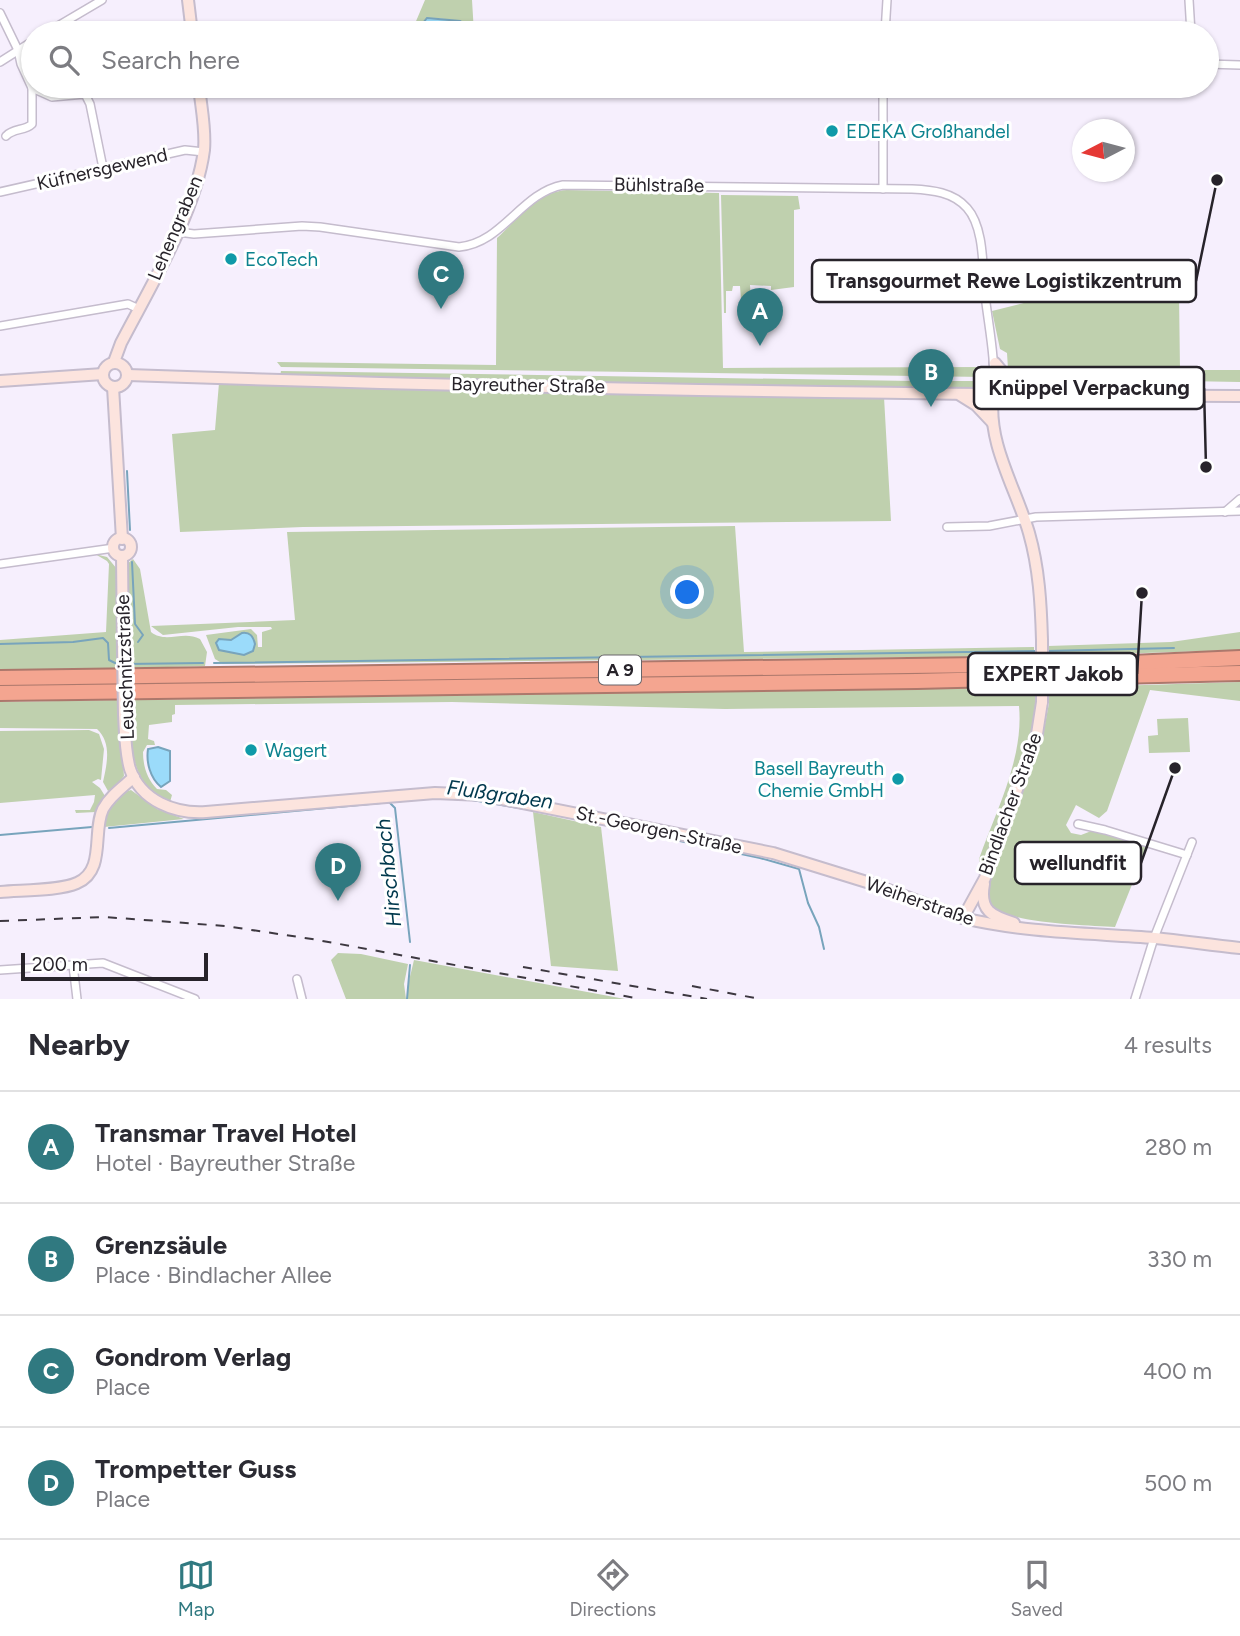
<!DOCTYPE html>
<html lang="en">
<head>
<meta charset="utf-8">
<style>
	body { margin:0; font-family:Figtree,sans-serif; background:#f7f7f7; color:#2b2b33 }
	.compass { position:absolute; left:1072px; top:119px; width:63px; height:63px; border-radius:50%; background:#fff; box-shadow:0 2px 5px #0004; rotate:264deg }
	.scale { position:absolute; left:21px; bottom:18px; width:187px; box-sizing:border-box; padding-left:7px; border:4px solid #27232a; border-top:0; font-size:19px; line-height:24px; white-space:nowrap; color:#27232a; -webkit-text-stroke:5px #fff; paint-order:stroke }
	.you { position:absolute; left:688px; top:593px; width:24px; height:24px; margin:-18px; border:5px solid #fff; border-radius:50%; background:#1a73e8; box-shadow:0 0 0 10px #1a73e833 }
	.badge { display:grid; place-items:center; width:46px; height:46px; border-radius:50%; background:#307980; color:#fff; font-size:23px; font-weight:700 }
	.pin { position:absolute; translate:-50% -58px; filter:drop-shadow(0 2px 4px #0008) }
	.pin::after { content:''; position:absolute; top:37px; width:24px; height:21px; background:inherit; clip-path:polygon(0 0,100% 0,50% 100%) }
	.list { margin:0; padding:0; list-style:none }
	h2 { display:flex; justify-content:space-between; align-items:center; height:91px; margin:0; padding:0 28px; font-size:30px }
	h2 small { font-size:23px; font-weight:400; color:#7c7c81 }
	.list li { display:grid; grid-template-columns:46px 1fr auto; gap:21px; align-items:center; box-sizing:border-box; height:112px; padding:0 28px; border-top:2px solid #e1e1e2 }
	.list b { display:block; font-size:26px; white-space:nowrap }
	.list p { margin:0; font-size:23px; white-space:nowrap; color:#7c7c81 }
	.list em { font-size:23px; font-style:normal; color:#7c7c81 }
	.icon { flex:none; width:38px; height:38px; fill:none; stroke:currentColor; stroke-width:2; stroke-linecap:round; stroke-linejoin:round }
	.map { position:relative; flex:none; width:1240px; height:999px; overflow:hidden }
	.search { position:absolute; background:#fff; box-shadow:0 2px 5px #0004; left:21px; right:21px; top:21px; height:77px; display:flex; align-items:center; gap:18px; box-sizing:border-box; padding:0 24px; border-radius:38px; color:#7c7c81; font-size:26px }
	.sheet { height:539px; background:#fff }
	nav { display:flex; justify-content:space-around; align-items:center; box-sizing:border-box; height:98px; border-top:2px solid #e1e1e2; background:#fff; font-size:19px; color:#7c7c81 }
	nav a { display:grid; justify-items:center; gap:4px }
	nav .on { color:#307980 }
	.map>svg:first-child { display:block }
	.green { fill:#bfd0ae }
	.water { fill:#9bdbfa; stroke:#78a4bc; stroke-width:2 }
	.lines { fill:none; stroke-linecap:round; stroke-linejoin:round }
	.stream { stroke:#78a4bc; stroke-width:2 }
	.street-casing { stroke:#c5bccd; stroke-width:10 }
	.secondary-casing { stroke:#c5bccd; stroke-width:14 }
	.highway-casing { stroke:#ac786c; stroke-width:18 }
	.street { stroke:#fff; stroke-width:7 }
	.secondary { stroke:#fce4de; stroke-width:10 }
	.highway { stroke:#f4a590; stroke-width:14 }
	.rail { stroke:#3d3840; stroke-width:2; stroke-dasharray:9 9; stroke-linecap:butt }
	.secondary-bridge-casing { stroke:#c5bccd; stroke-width:14; stroke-linecap:butt }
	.secondary-bridge { stroke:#fce4de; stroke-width:10 }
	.culture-dot { fill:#0f9aa8; stroke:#fff; stroke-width:2.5 }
	.labels { text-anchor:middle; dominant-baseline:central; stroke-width:6; stroke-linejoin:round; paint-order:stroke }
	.shield { fill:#fff; stroke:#68656a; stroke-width:2 }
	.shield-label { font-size:18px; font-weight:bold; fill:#27232a }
	.culture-label { font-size:19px; fill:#0d838f; stroke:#fff; text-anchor:start }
	.street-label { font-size:19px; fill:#27232a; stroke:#fff }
	.water-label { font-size:21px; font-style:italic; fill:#00384d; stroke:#fff }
	.leader { fill:none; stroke:#27232a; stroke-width:2.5 }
	.callout-dot { fill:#27232a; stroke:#fff; stroke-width:2.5 }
	.callout { fill:#fff; stroke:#27232a; stroke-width:2.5 }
	.callout-label { font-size:21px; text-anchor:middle; font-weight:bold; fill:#27232a }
</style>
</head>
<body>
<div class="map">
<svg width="1240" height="999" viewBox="0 0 1240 999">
	<rect width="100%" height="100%" fill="#f6effd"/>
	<!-- green -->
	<g class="green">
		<polygon points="425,0 472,0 474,33 466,33 466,30 445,19 428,18 423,28 424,33 411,33"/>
		<path d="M567,190L719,193L723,368L985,367L984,377L281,367L277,362L496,365L497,238C516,221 539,191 567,190Z"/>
		<polygon points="721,195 798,196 800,209 794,210 794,287 771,290 771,286 750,285 751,299 741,299 740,286 733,286 732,291 726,291 726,313 724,313"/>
		<polygon points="1179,294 1180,370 1240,370 1240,382 1014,378 1008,369 1007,353 1000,349 992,311 1051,296"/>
		<polygon points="281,371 913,381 987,381 982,387 974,389 280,376"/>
		<polygon points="219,383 884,397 891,521 303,527 180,532 172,434 215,430"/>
		<polygon points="735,526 744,652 1034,647 1034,656 223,664 215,659 206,635 251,629 257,635 258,647 262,647 262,632 272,629 271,627 238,627 163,635 151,626 295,620 287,532"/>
		<polygon points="95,554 107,557 117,569 118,668 0,670 0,640 106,632 109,564 107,561"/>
		<path d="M133,559L140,569L151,632C166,644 183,630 200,639L207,652L205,666L130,668V653L128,652L126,565Z"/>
		<polygon points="1240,632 1240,650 1048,656 1048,646 1171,642"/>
		<path d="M1240,682V701L1150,690L1107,811L1099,818L1076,805L1066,825L1071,833L1081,835L1094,830L1147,847L1115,927C1087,925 1015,924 993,907C987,902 988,894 988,887L1043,735L1049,703V688Z"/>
		<path d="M1035,687L1036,705L1038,706L1033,733L979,878L981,866L979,859C996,811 1024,758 1019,706L725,709L452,702L175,705V714L172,715V722L149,725L148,739L154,741L155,745H147L143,752C143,766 147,779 157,789L166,790L172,795L170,802C127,786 130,736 130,700Z"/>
		<path d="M118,700L124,776L116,786L108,791L103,782C107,764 112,743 97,729L0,728V702Z"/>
		<polygon points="1188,718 1190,752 1149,753 1148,736 1158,735 1157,719"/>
		<polygon points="89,730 99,734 104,749 101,780 98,779 92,782 100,788 105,796 96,812 76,813 75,810 90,810 94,802 95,795 0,803 0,731"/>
		<path d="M131,790L157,809L184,819L104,827C106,810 115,795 131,790Z"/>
		<polygon points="533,812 601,827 618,971 551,966"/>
		<polygon points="338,953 361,954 408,964 404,984 406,999 346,999 331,960"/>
		<polygon points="414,960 625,999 407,999 407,989"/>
	</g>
	<!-- water -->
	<g class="water">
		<polygon points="427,18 460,21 465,24 466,33 424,33 423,23"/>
		<path d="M242,633C250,632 253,636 255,644L253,651L244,655L219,650L216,643L219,639L231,640Z"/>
		<path d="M158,747L170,751V781L161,787C150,778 146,762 148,749Z"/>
	</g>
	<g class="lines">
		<!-- stream -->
		<g class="stream">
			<polyline points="127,471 130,530"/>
			<polyline points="132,562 135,624 143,635 138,642"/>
			<polyline points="0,644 73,642 103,638 108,643 109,660 117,664"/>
			<polyline points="1046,651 1174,648"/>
			<polyline points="214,663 1037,651"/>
			<polyline points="126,664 203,663"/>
			<polyline points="390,803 395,808 410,942"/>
			<polyline points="609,826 760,858 799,869 808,903 819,927 824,949"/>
			<polyline points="109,828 435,798 472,800 525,809"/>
			<polyline points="0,835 92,827"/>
			<polyline points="407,999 410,965"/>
		</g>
		<defs>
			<g id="street">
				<polyline points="1189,0 1191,33"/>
				<polyline points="0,13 18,50 21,64 32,88 52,97 85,94 90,104 103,168"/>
				<polyline points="46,33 102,0"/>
				<polyline points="885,33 887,0"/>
				<polyline points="0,62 33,41"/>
				<polyline points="1207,64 1240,65"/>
				<polyline points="883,86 883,189"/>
				<path d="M6,136C13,128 25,131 32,124V88"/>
				<polyline points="0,192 185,150 204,152"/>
				<path d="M178,232L194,234L302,226L320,227L459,247C503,243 521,193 563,185L912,189C932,190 953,192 967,208C986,229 982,275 986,303C990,334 996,363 993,395"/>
				<polyline points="0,326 128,304 139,309"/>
				<polyline points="1225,512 1240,499"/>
				<polyline points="947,527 989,526 1036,517 1240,511"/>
				<polyline points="0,564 114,548"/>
				<polyline points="1078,824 1105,830 1187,855"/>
				<polyline points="73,965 77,999"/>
				<polyline points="0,970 103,963 195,999"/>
				<polyline points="297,979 302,999"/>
				<polyline points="1135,999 1154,938 1192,842"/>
			</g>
			<g id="secondary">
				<polyline points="188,0 192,33"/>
				<path d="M114,362L121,343C150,287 196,212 204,150C206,129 201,107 199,86"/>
				<circle cx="115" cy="375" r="12"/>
				<polyline points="995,363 1014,386 1027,392"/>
				<path d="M128,375C498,388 869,394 1240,396"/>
				<polyline points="0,381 103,374"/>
				<polyline points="113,387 122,539"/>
				<polyline points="960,395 976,405 992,422"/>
				<path d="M993,395C987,444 1016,488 1029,533C1039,568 1041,604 1042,640"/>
				<circle cx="122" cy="547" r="9"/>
				<polyline points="122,556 123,653"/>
				<path d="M124,714C125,732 125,752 130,769C141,801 175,814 206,812L435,793L482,795L773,853L870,883L963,918C1026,933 1090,933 1155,938C1183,941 1212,945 1240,948"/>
				<path d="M984,884C979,911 992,916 1014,923"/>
				<path d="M0,892C20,890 59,891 77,883C106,871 92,831 103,809C110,796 123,787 134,777"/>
				<polyline points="963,918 985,878 1037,734 1042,702"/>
			</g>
			<g id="highway">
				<polyline points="0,678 1131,663 1240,658"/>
				<polyline points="0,693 917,681 1240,673"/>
			</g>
		</defs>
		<!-- street casing -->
		<use href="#street" class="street-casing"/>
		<!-- secondary casing -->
		<use href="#secondary" class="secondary-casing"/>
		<!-- highway casing -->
		<use href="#highway" class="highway-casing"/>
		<!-- street -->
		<use href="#street" class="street"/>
		<!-- secondary -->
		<use href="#secondary" class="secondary"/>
		<!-- highway -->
		<use href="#highway" class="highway"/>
		<!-- rail -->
		<g class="rail">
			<polyline points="0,921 105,917 225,926 312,939 641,999"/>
			<polyline points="523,967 707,999"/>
			<polyline points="692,986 760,999"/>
		</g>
		<defs>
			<g id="secondary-bridge">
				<polyline points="1042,640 1042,702"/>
				<polyline points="123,653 124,714"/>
			</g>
		</defs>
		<!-- secondary-bridge casing -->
		<use href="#secondary-bridge" class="secondary-bridge-casing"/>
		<!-- secondary-bridge -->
		<use href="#secondary-bridge" class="secondary-bridge"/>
	</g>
	<!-- markers -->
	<g class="culture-dot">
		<circle cx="832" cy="131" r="7"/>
		<circle cx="231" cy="259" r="7"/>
		<circle cx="251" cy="750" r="7"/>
		<circle cx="898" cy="779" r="7"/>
	</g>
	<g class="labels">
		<!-- shield labels -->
		<rect class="shield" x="599" y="655.5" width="42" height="29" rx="5"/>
		<g class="shield-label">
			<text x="620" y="670">A 9</text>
		</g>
		<!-- culture labels -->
		<g class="culture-label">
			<text x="846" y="131">EDEKA Großhandel</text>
			<text x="245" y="259">EcoTech</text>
			<text x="265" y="750">Wagert</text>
			<text x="884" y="768" text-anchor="end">Basell Bayreuth<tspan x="884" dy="22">Chemie GmbH</tspan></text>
		</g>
		<!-- street labels -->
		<g class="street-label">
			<text transform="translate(102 169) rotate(-13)">Küfnersgewend</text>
			<text transform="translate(659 185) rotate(1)">Bühlstraße</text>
			<text transform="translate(175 228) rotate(-67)">Lehengraben</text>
			<text transform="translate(528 385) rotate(1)">Bayreuther Straße</text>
			<text transform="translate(125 667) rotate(-92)">Leuschnitzstraße</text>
			<text transform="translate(1010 804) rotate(-70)">Bindlacher Straße</text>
			<text transform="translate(659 830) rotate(12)">St.-Georgen-Straße</text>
			<text transform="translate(920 901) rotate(19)">Weiherstraße</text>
		</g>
		<!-- water labels -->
		<g class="water-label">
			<text transform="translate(500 794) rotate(8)">Flußgraben</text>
			<text transform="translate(388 873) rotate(-96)">Hirschbach</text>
		</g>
	</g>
	<!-- callouts -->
	<path class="leader" d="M1217 180L1196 281M1206 467L1204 388M1142 593L1137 674M1175 768L1141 863"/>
	<g class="callout-dot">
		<circle cx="1217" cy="180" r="7"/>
		<circle cx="1206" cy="467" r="7"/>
		<circle cx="1142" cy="593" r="7"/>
		<circle cx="1175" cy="768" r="7"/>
	</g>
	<g class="callout">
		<rect x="812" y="260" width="384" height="42" rx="7"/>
		<rect x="974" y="367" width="230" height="42" rx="7"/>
		<rect x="968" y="653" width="169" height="42" rx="7"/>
		<rect x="1015" y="842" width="126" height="42" rx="7"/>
	</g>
	<g class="callout-label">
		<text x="1004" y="288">Transgourmet Rewe Logistikzentrum</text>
		<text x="1089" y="395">Knüppel Verpackung</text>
		<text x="1053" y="681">EXPERT Jakob</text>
		<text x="1078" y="870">wellundfit</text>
	</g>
</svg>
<svg class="compass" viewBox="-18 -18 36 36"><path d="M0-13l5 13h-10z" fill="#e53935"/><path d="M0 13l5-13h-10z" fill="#7c7c81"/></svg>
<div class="scale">200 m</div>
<div class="you"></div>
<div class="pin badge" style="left:760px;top:346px">A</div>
<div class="pin badge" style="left:931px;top:407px">B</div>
<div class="pin badge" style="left:441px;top:309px">C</div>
<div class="pin badge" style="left:338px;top:901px">D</div>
<div class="search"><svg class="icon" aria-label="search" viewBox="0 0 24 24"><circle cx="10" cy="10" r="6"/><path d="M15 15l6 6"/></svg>Search here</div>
</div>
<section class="sheet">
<h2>Nearby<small>4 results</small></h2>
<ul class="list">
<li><span class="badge">A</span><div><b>Transmar Travel Hotel</b><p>Hotel · Bayreuther Straße</p></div><em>280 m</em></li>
<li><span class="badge">B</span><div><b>Grenzsäule</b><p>Place · Bindlacher Allee</p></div><em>330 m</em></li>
<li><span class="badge">C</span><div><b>Gondrom Verlag</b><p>Place</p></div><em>400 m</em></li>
<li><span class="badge">D</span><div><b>Trompetter Guss</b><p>Place</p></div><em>500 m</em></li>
</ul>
</section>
<nav>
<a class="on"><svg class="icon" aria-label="map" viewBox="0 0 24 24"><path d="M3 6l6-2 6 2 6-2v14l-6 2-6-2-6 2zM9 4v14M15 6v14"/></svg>Map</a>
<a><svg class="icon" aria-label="directions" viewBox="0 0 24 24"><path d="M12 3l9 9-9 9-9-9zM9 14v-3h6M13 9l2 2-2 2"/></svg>Directions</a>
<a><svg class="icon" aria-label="saved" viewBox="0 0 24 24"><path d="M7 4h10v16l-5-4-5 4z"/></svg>Saved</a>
</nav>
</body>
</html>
